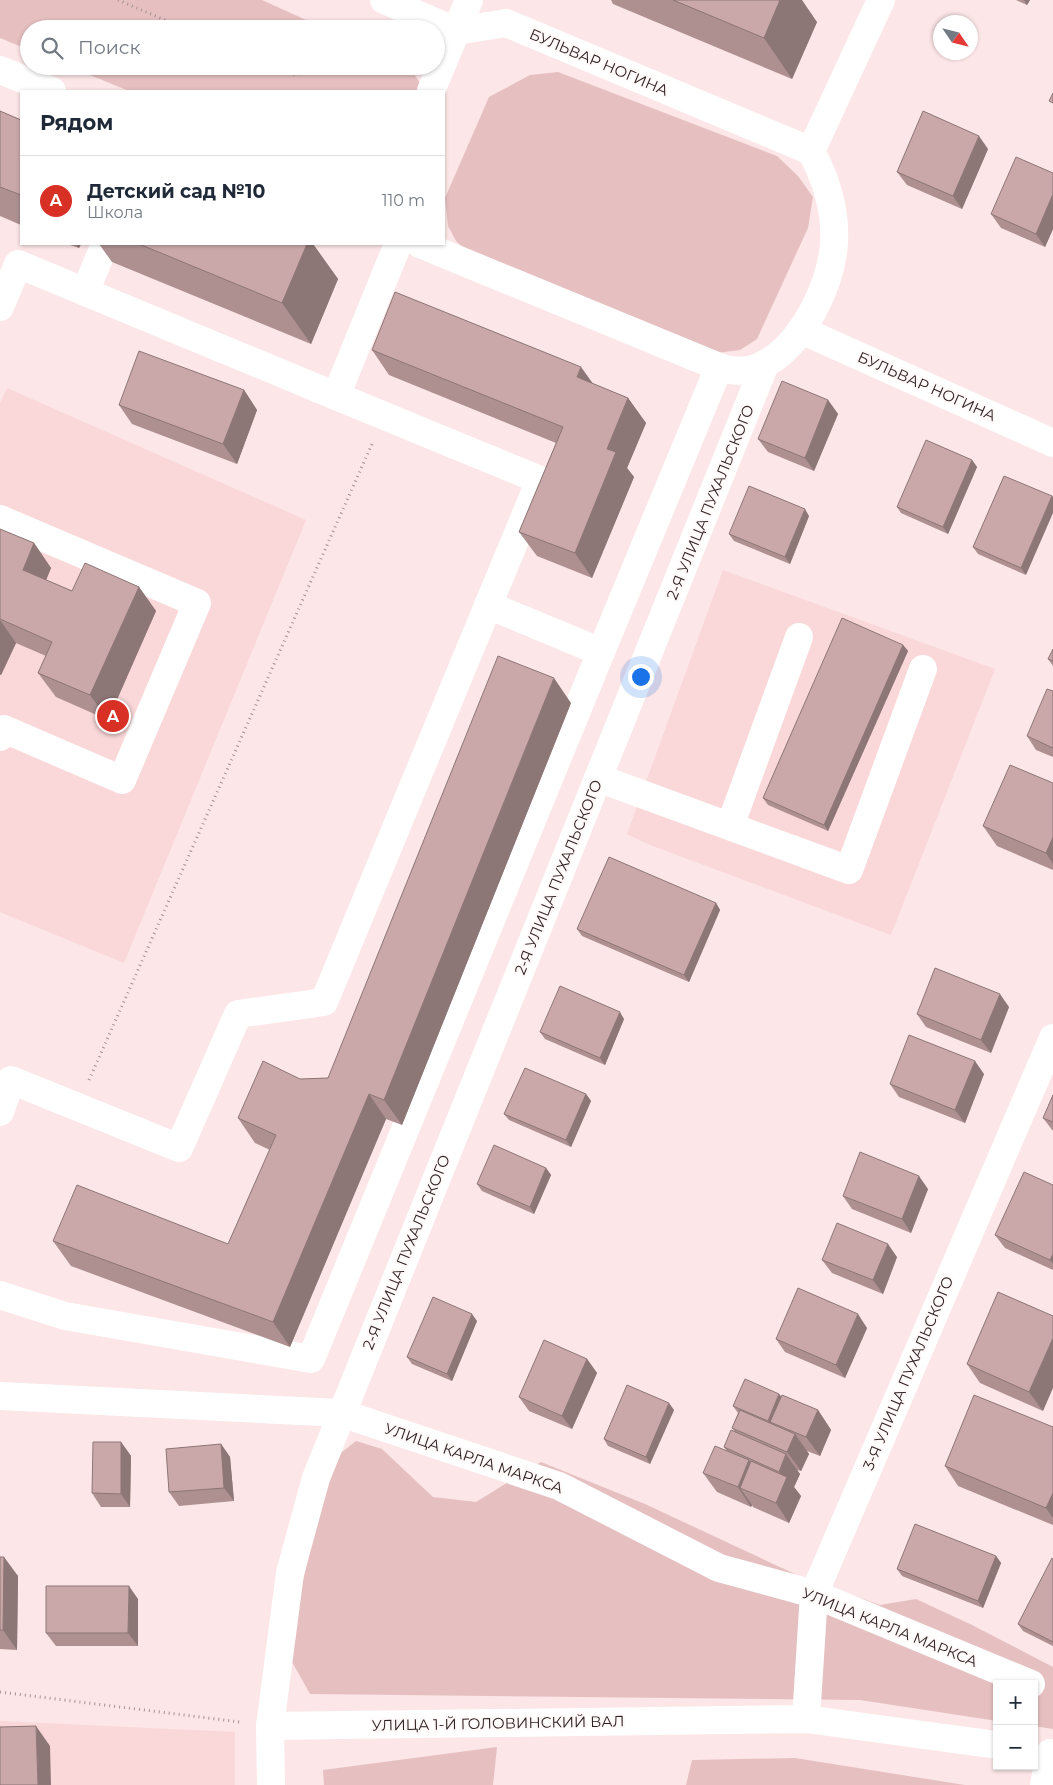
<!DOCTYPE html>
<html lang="ru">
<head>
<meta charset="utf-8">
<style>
	body { margin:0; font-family:Montserrat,sans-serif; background:#f6f6f7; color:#1f2937 }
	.controls { position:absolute; right:15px; bottom:15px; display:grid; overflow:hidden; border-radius:0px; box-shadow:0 1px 4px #0004 }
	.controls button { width:45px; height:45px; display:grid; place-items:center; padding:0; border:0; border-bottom:1px solid #e0e1e3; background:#fff; color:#1f2937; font:25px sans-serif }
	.compass { position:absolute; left:933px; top:15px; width:45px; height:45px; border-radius:50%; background:#fff; box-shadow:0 1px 4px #0004; rotate:125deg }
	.you { position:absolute; left:640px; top:676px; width:18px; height:18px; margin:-12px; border:4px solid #fff; border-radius:50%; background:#1a73e8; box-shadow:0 0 0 8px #1a73e833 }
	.badge { display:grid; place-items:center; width:32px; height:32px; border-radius:50%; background:#d93025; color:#fff; font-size:16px; font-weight:700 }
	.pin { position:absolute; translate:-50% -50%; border:2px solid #fff; box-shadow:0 1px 5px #0006 }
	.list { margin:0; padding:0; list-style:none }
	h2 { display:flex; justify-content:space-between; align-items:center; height:65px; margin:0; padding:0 20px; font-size:21px }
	h2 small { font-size:16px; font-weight:400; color:#747a83 }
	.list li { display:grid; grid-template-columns:32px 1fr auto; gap:15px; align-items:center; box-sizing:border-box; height:90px; padding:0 20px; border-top:1px solid #e0e1e3 }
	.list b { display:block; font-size:19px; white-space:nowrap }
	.list p { margin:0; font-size:16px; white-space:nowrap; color:#747a83 }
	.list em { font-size:16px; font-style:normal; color:#747a83 }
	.icon { flex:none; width:28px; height:28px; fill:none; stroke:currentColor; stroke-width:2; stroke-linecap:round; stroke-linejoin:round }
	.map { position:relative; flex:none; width:1053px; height:1785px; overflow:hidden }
	.search { position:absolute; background:#fff; box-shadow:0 1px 4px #0004; left:20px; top:20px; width:425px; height:55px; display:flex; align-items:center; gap:12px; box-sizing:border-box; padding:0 18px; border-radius:28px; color:#747a83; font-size:19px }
	.panel { position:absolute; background:#fff; box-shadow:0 1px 4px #0004; left:20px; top:90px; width:425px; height:155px; border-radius:0px }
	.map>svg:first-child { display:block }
	.built { fill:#fad7d8 }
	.green { fill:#e6c0c1 }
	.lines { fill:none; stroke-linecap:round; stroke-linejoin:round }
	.path { stroke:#a49293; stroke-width:3; stroke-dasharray:1 4; stroke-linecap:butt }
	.minor { stroke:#fff; stroke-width:28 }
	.wall { fill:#ae9091 }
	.shaded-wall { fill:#8d7676 }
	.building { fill:#caa8a9; stroke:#8d7676 }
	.labels { text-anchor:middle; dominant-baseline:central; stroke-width:4; stroke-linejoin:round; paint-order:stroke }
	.street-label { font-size:15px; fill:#2e2122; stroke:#fff8f8 }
</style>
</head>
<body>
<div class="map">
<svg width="1053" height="1785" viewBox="0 0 1053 1785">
	<rect width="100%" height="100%" fill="#fce6e7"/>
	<!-- built -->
	<g class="built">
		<polygon points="7,388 306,520 124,963 0,912 0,403"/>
		<polygon points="723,570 995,669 891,935 650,845 627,834"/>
		<polygon points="0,1721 235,1732 235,1785 0,1785"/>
	</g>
	<!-- green -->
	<g class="green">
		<polygon points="0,0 262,0 326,29 29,29 29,50 0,38"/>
		<polygon points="68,66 409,66 425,91 129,91"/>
		<polygon points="558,72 777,156 798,176 813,197 808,228 757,339 740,350 709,354 471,255 456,241 448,226 445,198 489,97 530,75"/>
		<polygon points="356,1441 382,1449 433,1497 476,1502 541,1462 645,1504 797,1575 880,1605 916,1599 970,1624 1053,1667 1053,1729 1034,1726 1034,1684 997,1684 997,1721 860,1700 310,1694 291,1660 296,1612 318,1515 337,1456"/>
		<polygon points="497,1747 493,1785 324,1785 323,1770"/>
		<polygon points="795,1758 965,1785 686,1785 692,1760"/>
	</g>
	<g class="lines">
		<!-- path -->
		<g class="path">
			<polyline points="118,0 186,29"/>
			<polyline points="275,66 294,74 394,70 400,66"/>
			<polyline points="89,1080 372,444"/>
			<polyline points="0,1692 240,1722"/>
		</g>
		<!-- minor -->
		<g class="minor">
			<polyline points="384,0 456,31 506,23 811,151"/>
			<polyline points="0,70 52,91"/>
			<polyline points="431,91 469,0"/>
			<polyline points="811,151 881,0"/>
			<path d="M420,244L719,367C782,391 832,293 834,242C836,209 826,179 811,151"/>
			<polyline points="85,292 105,244"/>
			<polyline points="0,307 18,264 336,396"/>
			<polyline points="801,330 1053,443"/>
			<polyline points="0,519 197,603 122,780 4,729 0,737"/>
			<polyline points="488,605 601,652 719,367"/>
			<polyline points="598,778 849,870 923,669"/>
			<polyline points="730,826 799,637"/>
			<polyline points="0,1112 11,1080 179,1148 238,1014 324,1002 540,480 336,396 398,244"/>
			<polyline points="0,1295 65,1316 311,1359 601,652"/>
			<polyline points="0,1396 341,1413 559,1486 719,1568 814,1594 1031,1684"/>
			<polyline points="806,1719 814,1594 1053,1038"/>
			<polyline points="270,1726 806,1719 997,1745"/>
			<polyline points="271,1785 270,1726 290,1573 316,1478 765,364"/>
			<polyline points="1044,1785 1050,1753"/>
		</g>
	</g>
	<!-- wall -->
	<g class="wall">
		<polygon points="611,0 780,0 817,22 792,79 613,4"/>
		<polygon points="1016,0 1030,0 1027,5"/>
		<polygon points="0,111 21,120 21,225 0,216"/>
		<polygon points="988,149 962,209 907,185 897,172"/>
		<polygon points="1053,173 1053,229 1045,247 1001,228 991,214"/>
		<polygon points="67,244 81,244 79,248"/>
		<polygon points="99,244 313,244 338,279 311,344 112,262"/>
		<polygon points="372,350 592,383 628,398 646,423 627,468 634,477 592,578 537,556 519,532 556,443 389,375"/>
		<polygon points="244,390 257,410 237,464 132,424 119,405"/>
		<polygon points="828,400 838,414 814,471 768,452 758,439"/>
		<polygon points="972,460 977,467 948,534 901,513 897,507"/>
		<polygon points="1004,476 1026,575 978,554 973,547"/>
		<polygon points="809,516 790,564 734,541 729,534"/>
		<polygon points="0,529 34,543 51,568 46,580 72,591 139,587 156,611 108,720 56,697 38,673 46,656 16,643 1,675 0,675"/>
		<polygon points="903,645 908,651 828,831 768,805 763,798"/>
		<polygon points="1053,649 1053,666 1048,659"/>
		<polygon points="1053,691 1053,757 1036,750 1027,736"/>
		<polygon points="571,703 402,1125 386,1119 290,1347 71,1266 53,1241 228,1244 270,1150 255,1143 238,1118 300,1079 328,1078"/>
		<polygon points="1053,783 1053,870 997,846 983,826"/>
		<polygon points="716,903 720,910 689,982 582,936 577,929"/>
		<polygon points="1009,1007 991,1053 926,1027 917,1014"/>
		<polygon points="624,1019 605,1065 545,1039 540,1032"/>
		<polygon points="984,1074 965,1123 899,1097 890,1084"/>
		<polygon points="586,1094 591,1101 571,1147 509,1120 504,1114"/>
		<polygon points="1053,1095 1053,1131 1043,1118"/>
		<polygon points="546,1168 551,1175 534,1214 482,1191 477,1184"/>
		<polygon points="1053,1185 1053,1270 1005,1248 995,1235"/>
		<polygon points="928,1189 911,1233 852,1209 843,1196"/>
		<polygon points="897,1257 883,1294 832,1273 822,1260"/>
		<polygon points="998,1292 1043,1411 980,1383 967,1364"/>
		<polygon points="477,1321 452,1381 412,1364 407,1357"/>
		<polygon points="867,1328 845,1378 785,1352 776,1339"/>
		<polygon points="587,1359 597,1373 572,1429 529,1411 519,1397"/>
		<polygon points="779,1394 781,1396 818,1410 831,1430 820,1456 807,1451 809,1454 801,1471 797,1470 800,1474 794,1487 801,1496 789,1523 753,1507 752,1505 751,1507 717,1492 703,1473 726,1450 724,1447 735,1432 732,1428 738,1413 733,1406"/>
		<polygon points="674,1410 650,1464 608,1446 604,1439"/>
		<polygon points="1053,1427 1053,1525 958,1486 945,1466"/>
		<polygon points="121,1442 131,1456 130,1507 101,1507 92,1493"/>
		<polygon points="221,1444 230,1457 234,1501 179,1506 169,1492"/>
		<polygon points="996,1556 1001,1563 983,1608 902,1576 897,1569"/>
		<polygon points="0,1557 18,1576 17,1650 0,1649"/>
		<polygon points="1053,1559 1053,1646 1023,1631 1018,1624"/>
		<polygon points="138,1599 138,1646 56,1646 46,1633"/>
	</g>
	<!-- shaded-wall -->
	<g class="shaded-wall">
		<polygon points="780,0 802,0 817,22 792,79 764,38"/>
		<polygon points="1024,0 1030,0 1027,5"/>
		<polygon points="979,136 988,149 962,209 953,196"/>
		<polygon points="1053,194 1053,229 1045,247 1036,234"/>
		<polygon points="76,244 81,244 79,248"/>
		<polygon points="307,244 313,244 338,279 311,344 282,303"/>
		<polygon points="581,367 599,392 577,377"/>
		<polygon points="244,390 257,410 237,464 223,444"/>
		<polygon points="628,398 646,423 627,468 634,477 592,578 575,553 607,449"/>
		<polygon points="828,400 838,414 814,471 805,458"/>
		<polygon points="972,460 977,467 948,534 943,527"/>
		<polygon points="1052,496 1053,497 1053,513 1026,575 1021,568"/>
		<polygon points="805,509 809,516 790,564 785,557"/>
		<polygon points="34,543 51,568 40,595 23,570"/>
		<polygon points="139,587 156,611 108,720 90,695"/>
		<polygon points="0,620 16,643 1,675 0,674"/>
		<polygon points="903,645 908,651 828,831 824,825"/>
		<polygon points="554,678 571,703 402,1125 384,1100"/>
		<polygon points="1053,837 1053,864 1046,853"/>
		<polygon points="716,903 720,910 689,982 684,975"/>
		<polygon points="1000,994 1009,1007 991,1053 981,1040"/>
		<polygon points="620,1012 624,1019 605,1065 600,1058"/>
		<polygon points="975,1061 984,1074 965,1123 955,1110"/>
		<polygon points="369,1094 386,1119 290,1347 273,1322"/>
		<polygon points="586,1094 591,1101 571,1147 566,1140"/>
		<polygon points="546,1168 551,1175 534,1214 530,1207"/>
		<polygon points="919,1176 928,1189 911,1233 902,1219"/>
		<polygon points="888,1244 897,1257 883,1294 873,1280"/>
		<polygon points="1053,1254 1053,1264 1050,1260"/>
		<polygon points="472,1314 477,1321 452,1381 447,1374"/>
		<polygon points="858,1314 867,1328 845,1378 836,1365"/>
		<polygon points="1053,1338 1053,1388 1043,1411 1029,1392"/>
		<polygon points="587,1359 597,1373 572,1429 562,1416"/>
		<polygon points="779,1394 793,1413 770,1422 782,1439 782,1440 768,1421"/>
		<polygon points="669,1403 674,1410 650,1464 646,1457"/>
		<polygon points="818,1410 831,1430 820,1456 806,1437"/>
		<polygon points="795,1434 809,1454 801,1471 787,1452"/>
		<polygon points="121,1442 131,1456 130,1507 121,1494"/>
		<polygon points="221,1444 230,1457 234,1501 224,1488"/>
		<polygon points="786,1454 800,1474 794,1487 801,1496 789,1523 776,1503 785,1481 779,1472"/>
		<polygon points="749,1460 763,1479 740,1488 752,1505 751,1507 738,1487"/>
		<polygon points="1053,1493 1053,1518 1046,1508"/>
		<polygon points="996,1556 1001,1563 983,1608 978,1601"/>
		<polygon points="4,1557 18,1576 17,1650 3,1630"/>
		<polygon points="129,1586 138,1599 138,1646 128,1633"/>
		<polygon points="36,1726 50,1746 51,1785 38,1785"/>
	</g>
	<!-- building -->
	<g class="building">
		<polygon points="673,0 780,0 764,38"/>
		<polygon points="1053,93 1053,103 1049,101"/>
		<polygon points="0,111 21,120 21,195 0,187"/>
		<polygon points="923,111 979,136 953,196 897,172"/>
		<polygon points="1016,157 1053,173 1053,194 1036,234 991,214"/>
		<polygon points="139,244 307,244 282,303"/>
		<polygon points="395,292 581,367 577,377 628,398 607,449 616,452 575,553 519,532 563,427 372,350"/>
		<polygon points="139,351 244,390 223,444 119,405"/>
		<polygon points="782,381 828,400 805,458 758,439"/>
		<polygon points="926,440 972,460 943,527 897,507"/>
		<polygon points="1004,476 1052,496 1021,568 973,547"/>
		<polygon points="749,486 805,509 785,557 729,534"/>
		<polygon points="0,529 34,543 23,570 72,591 85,563 139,587 90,695 38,673 52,642 0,619"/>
		<polygon points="842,618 903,645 824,825 763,798"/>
		<polygon points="1053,649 1053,661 1048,659"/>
		<polygon points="498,656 554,678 384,1100 369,1094 273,1322 53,1241 77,1185 228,1244 276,1135 238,1118 263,1061 300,1079 328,1078"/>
		<polygon points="1047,689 1053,691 1053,748 1027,736"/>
		<polygon points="1010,765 1053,783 1053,837 1046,853 983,826"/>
		<polygon points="609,857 716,903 684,975 577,929"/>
		<polygon points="935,968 1000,994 981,1040 917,1014"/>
		<polygon points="560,986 620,1012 600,1058 540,1032"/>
		<polygon points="909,1035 975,1061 955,1110 890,1084"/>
		<polygon points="525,1068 586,1094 566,1140 504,1114"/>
		<polygon points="1053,1095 1053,1122 1043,1118"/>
		<polygon points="494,1145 546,1168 530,1207 477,1184"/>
		<polygon points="860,1152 919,1176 902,1219 843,1196"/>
		<polygon points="1024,1172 1053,1185 1053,1254 1050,1260 995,1235"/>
		<polygon points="837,1223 888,1244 873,1280 822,1260"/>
		<polygon points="798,1288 858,1314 836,1365 776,1339"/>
		<polygon points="998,1292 1053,1316 1053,1338 1029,1392 967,1364"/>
		<polygon points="433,1297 472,1314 447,1374 407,1357"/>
		<polygon points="544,1340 587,1359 562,1416 519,1397"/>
		<polygon points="745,1379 779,1394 768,1421 733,1406"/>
		<polygon points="627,1385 669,1403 646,1457 604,1439"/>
		<polygon points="782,1395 818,1410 806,1437 770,1422"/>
		<polygon points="974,1395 1053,1427 1053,1493 1046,1508 945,1466"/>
		<polygon points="740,1410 795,1434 787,1452 732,1428"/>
		<polygon points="731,1430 786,1454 779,1472 724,1447"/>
		<polygon points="93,1442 121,1442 121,1494 92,1493"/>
		<polygon points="221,1444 224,1488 169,1492 166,1449"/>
		<polygon points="715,1446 749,1460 738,1487 703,1473"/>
		<polygon points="751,1461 787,1477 776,1503 740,1488"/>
		<polygon points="915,1524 996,1556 978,1601 897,1569"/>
		<polygon points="0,1557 4,1557 3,1630 0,1630"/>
		<polygon points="1052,1558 1053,1559 1053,1642 1018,1624"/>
		<polygon points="46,1586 129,1586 128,1633 46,1633"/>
		<polygon points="36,1726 38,1785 0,1785 0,1727"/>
	</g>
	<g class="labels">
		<!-- street labels -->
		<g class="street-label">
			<text transform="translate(599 62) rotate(23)">БУЛЬВАР НОГИНА</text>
			<text transform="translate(927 386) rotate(24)">БУЛЬВАР НОГИНА</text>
			<text transform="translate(710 502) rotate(-68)">2-Я УЛИЦА ПУХАЛЬСКОГО</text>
			<text transform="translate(558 877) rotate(-68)">2-Я УЛИЦА ПУХАЛЬСКОГО</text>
			<text transform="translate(406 1252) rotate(-68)">2-Я УЛИЦА ПУХАЛЬСКОГО</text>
			<text transform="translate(908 1373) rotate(-67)">3-Я УЛИЦА ПУХАЛЬСКОГО</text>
			<text transform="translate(474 1458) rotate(19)">УЛИЦА КАРЛА МАРКСА</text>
			<text transform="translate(890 1627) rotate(22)">УЛИЦА КАРЛА МАРКСА</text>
			<text transform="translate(498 1723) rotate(-1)">УЛИЦА 1-Й ГОЛОВИНСКИЙ ВАЛ</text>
		</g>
	</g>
</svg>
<div class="controls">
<button>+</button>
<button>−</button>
</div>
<svg class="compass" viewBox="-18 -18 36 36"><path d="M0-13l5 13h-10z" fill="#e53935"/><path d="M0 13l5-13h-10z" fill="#747a83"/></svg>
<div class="you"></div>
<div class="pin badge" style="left:113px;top:716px">A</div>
<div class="search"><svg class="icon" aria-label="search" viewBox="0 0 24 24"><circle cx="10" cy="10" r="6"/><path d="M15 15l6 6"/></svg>Поиск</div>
<section class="panel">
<h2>Рядом<small></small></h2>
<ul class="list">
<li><span class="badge">A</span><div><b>Детский сад №10</b><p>Школа</p></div><em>110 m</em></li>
</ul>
</section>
</div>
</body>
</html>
